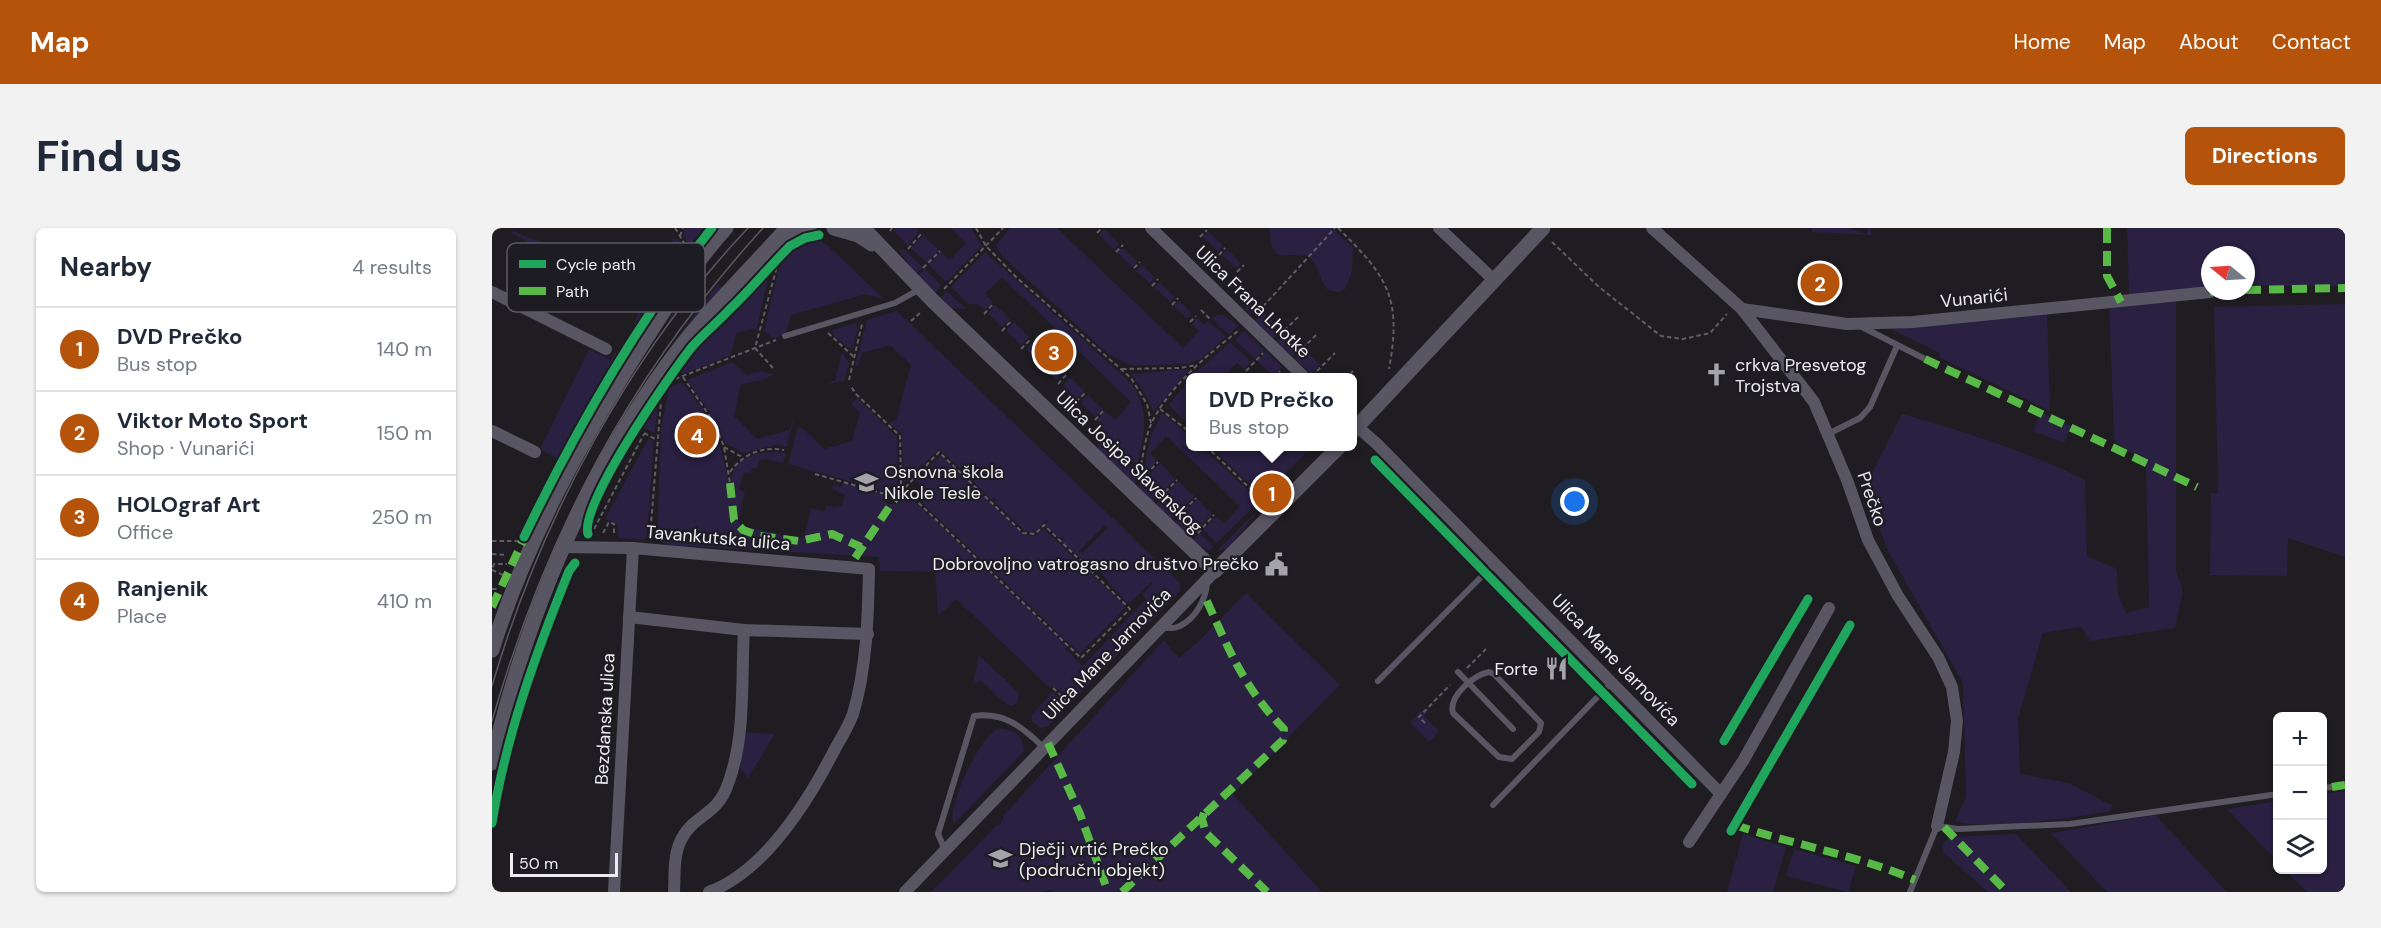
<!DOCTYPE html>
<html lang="en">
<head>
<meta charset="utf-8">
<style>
	body { margin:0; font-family:"DM Sans",sans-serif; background:#f2f2f3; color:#1f2937 }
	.controls { position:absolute; right:18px; bottom:18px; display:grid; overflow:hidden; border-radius:9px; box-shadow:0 2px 4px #0004 }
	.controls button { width:54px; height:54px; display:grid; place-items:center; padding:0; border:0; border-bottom:2px solid #e0e1e3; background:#fff; color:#1f2937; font:30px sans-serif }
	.compass { position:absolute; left:1709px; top:18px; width:54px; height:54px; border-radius:50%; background:#fff; box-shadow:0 2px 4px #0004; rotate:288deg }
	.scale { position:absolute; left:18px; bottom:15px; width:108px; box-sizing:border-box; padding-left:6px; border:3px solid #ecebf0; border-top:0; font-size:16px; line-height:21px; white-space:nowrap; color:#ecebf0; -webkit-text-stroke:4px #1e1c23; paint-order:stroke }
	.you { position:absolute; left:1083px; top:274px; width:21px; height:21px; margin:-15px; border:4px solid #fff; border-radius:50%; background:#1a73e8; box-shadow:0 0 0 9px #1a73e833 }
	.badge { display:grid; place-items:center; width:39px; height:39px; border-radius:50%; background:#b45309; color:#fff; font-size:20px; font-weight:700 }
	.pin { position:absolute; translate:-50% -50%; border:3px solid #fff; box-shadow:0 2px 6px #0006 }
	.popup { position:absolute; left:694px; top:145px; width:171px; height:78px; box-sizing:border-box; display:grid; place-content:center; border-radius:9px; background:#fff; filter:drop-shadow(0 2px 4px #0005); font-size:20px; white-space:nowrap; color:#747a83 }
	.popup b { font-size:22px; color:#1f2937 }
	.popup::after { content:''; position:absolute; left:50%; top:100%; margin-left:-12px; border:12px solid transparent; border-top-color:#fff }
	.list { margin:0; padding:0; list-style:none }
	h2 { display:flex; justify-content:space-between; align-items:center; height:78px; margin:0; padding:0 24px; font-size:26px }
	h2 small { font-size:20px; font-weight:400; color:#747a83 }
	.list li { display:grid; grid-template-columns:39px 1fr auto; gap:18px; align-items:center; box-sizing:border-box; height:84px; padding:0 24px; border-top:2px solid #e0e1e3 }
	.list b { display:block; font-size:22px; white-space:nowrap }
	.list p { margin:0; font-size:20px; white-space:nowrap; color:#747a83 }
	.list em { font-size:20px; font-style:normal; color:#747a83 }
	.icon { flex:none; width:33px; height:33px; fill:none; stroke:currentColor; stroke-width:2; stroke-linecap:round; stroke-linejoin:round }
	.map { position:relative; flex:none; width:1853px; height:664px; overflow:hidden; border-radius:9px }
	header { display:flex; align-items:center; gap:36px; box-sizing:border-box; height:84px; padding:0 30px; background:#b45309; color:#fff }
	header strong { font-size:28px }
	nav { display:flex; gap:33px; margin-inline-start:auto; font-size:21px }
	.intro { display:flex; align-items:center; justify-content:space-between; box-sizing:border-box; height:144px; padding:0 36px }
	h1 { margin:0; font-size:42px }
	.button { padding:15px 27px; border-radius:9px; background:#b45309; color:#fff; font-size:21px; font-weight:700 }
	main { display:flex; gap:36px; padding:0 36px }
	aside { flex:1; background:#fff; border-radius:9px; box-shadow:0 2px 4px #0004 }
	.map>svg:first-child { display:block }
	.green { fill:#292042; fill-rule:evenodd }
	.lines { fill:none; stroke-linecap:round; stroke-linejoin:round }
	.path { stroke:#5f5c64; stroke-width:2; stroke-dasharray:4.5 3; stroke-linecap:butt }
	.service { stroke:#595663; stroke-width:6 }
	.minor { stroke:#595663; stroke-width:12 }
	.tertiary { stroke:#595663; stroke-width:15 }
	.tram { stroke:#5a585e; stroke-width:1.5 }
	.quiet { stroke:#58b947; stroke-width:8; stroke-dasharray:15 8; stroke-linecap:butt }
	.cycleway-casing { stroke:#1e1c23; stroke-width:13 }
	.cycleway { stroke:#20a55d; stroke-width:9 }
	.labels { text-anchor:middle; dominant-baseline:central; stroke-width:4.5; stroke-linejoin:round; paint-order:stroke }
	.street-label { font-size:18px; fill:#ecebf0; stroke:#1e1c23 }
	.poi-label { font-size:18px; fill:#ecebf0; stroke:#1e1c23; text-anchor:start }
	.key { fill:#1e1c23; stroke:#5c5a60; stroke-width:1.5 }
	.key-label { font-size:16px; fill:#ecebf0 }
</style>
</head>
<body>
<header>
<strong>Map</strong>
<nav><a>Home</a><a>Map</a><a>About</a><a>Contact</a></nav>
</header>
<div class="intro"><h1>Find us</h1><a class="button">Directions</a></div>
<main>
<aside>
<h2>Nearby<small>4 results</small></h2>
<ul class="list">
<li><span class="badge">1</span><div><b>DVD Prečko</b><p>Bus stop</p></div><em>140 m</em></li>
<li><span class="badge">2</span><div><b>Viktor Moto Sport</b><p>Shop · Vunarići</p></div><em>150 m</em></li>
<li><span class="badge">3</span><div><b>HOLOgraf Art</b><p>Office</p></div><em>250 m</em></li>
<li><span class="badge">4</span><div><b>Ranjenik</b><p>Place</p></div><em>410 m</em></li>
</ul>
</aside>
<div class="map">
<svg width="1853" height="664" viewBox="0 0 1853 664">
	<rect width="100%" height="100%" fill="#1f1d22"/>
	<!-- green -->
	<g class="green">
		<polygon points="193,0 215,0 199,20 191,7"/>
		<polygon points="403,0 424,0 427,3 416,18 401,2"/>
		<polygon points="459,0 479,0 490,18 454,54 437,37 449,24 458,32 474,15"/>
		<polygon points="518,0 565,0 691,120 707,103 700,96 705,90 712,97 716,93 734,109 709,131 695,136 639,138 615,125 510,28 504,17"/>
		<path d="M777,0H840L861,20L860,43L853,61L847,64L836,62C829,54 824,31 815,28C806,25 795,29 785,26L779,17Z"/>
		<polygon points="1319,0 1356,0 1374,6 1376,0 1379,0 1379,7 1320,4"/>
		<polygon points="1635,0 1853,0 1853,58 1754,57 1754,27 1718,27 1718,60 1637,67"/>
		<polygon points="612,1 627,16 622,21 607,7"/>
		<polygon points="21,3 162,58 181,10 186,11 196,25 130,122 153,71 19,5"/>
		<polygon points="716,3 731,18 726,24 711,9"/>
		<polygon points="431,7 447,22 435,35 419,20"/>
		<polygon points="327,12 334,16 393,72 374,66 299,87 294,105 282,111 272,103 289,32 310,16"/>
		<polygon points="412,21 431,39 424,46 407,22"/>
		<polygon points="628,21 632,21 646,34 640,39 626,25"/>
		<polygon points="736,22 749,35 744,40 730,27"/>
		<path d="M493,24L640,156C658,183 653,207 645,237L609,204L611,197L605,192L613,183L623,192L639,174L510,49L493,66L501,74L493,82L485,76H477L459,59Z"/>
		<polygon points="650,37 663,50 658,55 644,43"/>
		<polygon points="433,41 450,58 443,64 426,48"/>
		<polygon points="211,44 214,47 180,92 177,91"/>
		<polygon points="277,46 265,100 244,105 239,127 191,146 186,145 214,110"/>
		<polygon points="667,54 683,69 678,74 662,59"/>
		<polygon points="226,56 230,60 174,124"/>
		<polygon points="455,63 474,81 459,80 449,69"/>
		<polygon points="750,63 765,79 758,86 753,80"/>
		<path d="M1684,72V343L1691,363L1683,400L1598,413L1589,399L1551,405L1526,490L1528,546L1577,555L1621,578L1616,584C1580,589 1494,603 1463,593L1474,569L1471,455L1396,323L1372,260L1410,186C1473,204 1534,223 1593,252L1595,328L1625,341L1626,366L1634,385L1657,379L1654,237L1622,212L1617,78Z"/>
		<polygon points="687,73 700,86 695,91 682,78"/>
		<polygon points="1853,76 1853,329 1796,310 1795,348 1718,347 1719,265 1726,265 1722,79"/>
		<polygon points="503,77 518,91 510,99 496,85"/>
		<path d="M405,83L688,355V363L582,472L561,458L558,460L464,371L446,388L443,344L388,343L387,329L175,317L165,311L169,200L177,160L190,154C221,193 227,207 237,255H240C235,228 275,220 294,226L291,235L274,231L267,233L265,241L260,240L259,245L252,244L247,262L253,264L246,293L251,298L305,311L312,309L319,280L332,283L334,277L342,279L350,277L353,267L340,261L341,257L349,259L351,255L392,266L395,276H404L414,265L575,418L573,421L591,438L654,371L650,366L661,355L659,354L638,375L634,374L605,341L601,343L586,328L587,326L584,327L569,313L572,310L571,308L567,310L553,297L556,294L554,292L542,305L533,303L503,274L505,272L502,270L500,272L471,244L470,238L467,240L447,221L411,256L410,207L397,195L404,192L419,137L398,117L370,125L366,139L363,138L375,92ZM613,297L616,299L589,326L587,323Z"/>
		<polygon points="771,84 790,102 781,111 762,93"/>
		<polygon points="1555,86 1558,183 1447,129 1448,125 1399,101"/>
		<polygon points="726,87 734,88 746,98 737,107 719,90"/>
		<polygon points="522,94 537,109 529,117 514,103"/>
		<polygon points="363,95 366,99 360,120 357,120 341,107 340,102"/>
		<polygon points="752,103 772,122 763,131 743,112"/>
		<polygon points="793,105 809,119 800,128 784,114"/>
		<polygon points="541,113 555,126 547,134 534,121"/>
		<polygon points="738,114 759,134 752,141 745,135 731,149 699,150 699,199 677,177 700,148"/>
		<polygon points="97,121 118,132 122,125 127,128 67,231 48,221"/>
		<polygon points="812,122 828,137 819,146 803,131"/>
		<polygon points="350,124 357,135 352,153 335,156 343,152"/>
		<polygon points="774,124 790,139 781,148 765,133"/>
		<polygon points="559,130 573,144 565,152 551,138"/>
		<polygon points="240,134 254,147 269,143 282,146 268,153 249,156 242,188 265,211 297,202 302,190 295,219 284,217 252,225 233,215 219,187 195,152"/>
		<polygon points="698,141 662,183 651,162 639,146"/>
		<polygon points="578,149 592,163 585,171 571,158"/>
		<polygon points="596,167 611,181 603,189 589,175"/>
		<polygon points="365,170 405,209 406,258 400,257 393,263 296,236 306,199 311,201 332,221 360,213 368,185 359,176"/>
		<polygon points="166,173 163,204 162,205 152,200 152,196"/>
		<polygon points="1549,184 1579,198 1572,215 1541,203"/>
		<path d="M670,185L699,209V218L709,219L765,270V275L725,315L711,302L724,289L732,296L748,278L674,208L658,226L665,233L654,245C652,224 660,202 670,185Z"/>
		<polygon points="606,209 649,250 642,256 606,221"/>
		<polygon points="156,211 162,213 155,308 150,312 126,310 125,295 113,291"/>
		<polygon points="719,219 793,219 800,225 806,219 820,219 770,268"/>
		<polygon points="449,227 531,306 543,308 551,300 634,379 588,426 426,271 434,262 424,253"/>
		<polygon points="668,235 683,251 671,263 655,249"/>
		<polygon points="652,252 667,267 661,274 645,259"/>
		<polygon points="686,253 702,268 690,281 674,266"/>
		<polygon points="670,270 686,285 679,292 663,277"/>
		<polygon points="705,271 720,286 708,299 693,284"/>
		<polygon points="769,279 736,320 724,324"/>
		<polygon points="689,288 704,303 697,310 682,295"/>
		<polygon points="707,305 721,318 717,323 700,313"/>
		<polygon points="76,339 38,429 62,365"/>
		<polygon points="754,365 848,457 741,566 830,664 564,664 558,662 549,664 439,664 506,596 508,597 512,587 672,412 687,430 708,412"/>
		<polygon points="487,427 527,465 525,475 519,478 514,476 489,453 481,456"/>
		<polygon points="560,464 574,475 574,480 555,499 548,500 540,493 540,487"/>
		<polygon points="932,480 936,484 932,488 947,503 937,514 918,494"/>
		<path d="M505,501C521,500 531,507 532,523L462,596C452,582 489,507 505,501Z"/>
		<polygon points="252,504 283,506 256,550 248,539"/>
		<polygon points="1853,563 1853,664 1815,664 1793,642 1830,642 1831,566"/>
		<polygon points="1785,573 1786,573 1785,633 1735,581"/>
		<polygon points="1663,587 1735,664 1615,664 1559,605"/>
		<polygon points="1251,606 1294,619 1281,664 1235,664"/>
		<polygon points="1524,606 1579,664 1496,664 1451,624 1450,617 1458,609"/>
		<polygon points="1302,621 1364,638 1356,664 1294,648"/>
	</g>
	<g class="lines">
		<!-- path -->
		<g class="path">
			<polyline points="183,0 197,23"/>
			<polyline points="484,0 494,18 524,49 639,150 655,176 659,195"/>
			<path d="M846,0C896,49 910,70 897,141"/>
			<polyline points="398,3 400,0"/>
			<polyline points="605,5 610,0"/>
			<polyline points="188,8 191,0"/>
			<polyline points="708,9 715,2"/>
			<polyline points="1060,14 1107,59 1169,108 1191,111 1218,105 1235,86"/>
			<polyline points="416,21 430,5"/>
			<polyline points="624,24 631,17"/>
			<polyline points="727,27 733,20"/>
			<polyline points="431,40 448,23"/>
			<polyline points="642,40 648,34"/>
			<polyline points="745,44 752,37"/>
			<polyline points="660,58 666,51"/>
			<polyline points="452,61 511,0"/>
			<polyline points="680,77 686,70"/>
			<polyline points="709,82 718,91"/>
			<polyline points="766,84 843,0"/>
			<polyline points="492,86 502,75"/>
			<polyline points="419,93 430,83"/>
			<polyline points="698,94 704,88"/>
			<polyline points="510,103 520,92"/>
			<polyline points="336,105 362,129"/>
			<polyline points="787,108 806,89"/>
			<polyline points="529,121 539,111"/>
			<polyline points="805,126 824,107"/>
			<polyline points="547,139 557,129"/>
			<polyline points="281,140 263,120 287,31"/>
			<polyline points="630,141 688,140 705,137"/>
			<polyline points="754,143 771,125"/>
			<polyline points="825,143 843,125"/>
			<polyline points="191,149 223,196 232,219 238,255"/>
			<polyline points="782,150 788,143"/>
			<polyline points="854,150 861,143"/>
			<polyline points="183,151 284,112"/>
			<polyline points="357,152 370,96"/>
			<polyline points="566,156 575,146"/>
			<polyline points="584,174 594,164"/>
			<polyline points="668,181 699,205"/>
			<polyline points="603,192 612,182"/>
			<polyline points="152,205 165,212"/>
			<polyline points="714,218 770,272"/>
			<polyline points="232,219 250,229"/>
			<path d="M238,244C251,226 270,218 292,222"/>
			<path d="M648,244C651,228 653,209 660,194C678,158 715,127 746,103"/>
			<polyline points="323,246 404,269 447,224 531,305 543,306 552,297 638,381 589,430 412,261 409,256 408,208 364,166 358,157"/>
			<polyline points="649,252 666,234"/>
			<polyline points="668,269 685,252"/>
			<polyline points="687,287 704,270"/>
			<polyline points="102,301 152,206"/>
			<polyline points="111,305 117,294 122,296 122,307"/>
			<polyline points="706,305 722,287"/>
			<polyline points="158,308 169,173"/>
			<polyline points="0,313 27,313"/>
			<polyline points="0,326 15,327"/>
			<polyline points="11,347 0,342 2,336 15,336"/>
			<polyline points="0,361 6,361"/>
			<polyline points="975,440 994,421"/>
			<polyline points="561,460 577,475"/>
			<polyline points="933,495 927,489 958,457"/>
		</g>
		<!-- service -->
		<g class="service">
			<polyline points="1370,99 1433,131"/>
			<polyline points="293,108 403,75 428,61"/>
			<polyline points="1336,206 1368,190 1378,179 1405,118"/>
			<path d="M669,400C675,400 683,401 688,398C704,390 714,371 715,355"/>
			<polyline points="966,444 1021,501"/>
			<path d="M997,444L1002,446L1049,495L1047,504L1020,531L1007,529L961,485C956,468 982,447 997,444Z"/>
			<polyline points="886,453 1002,336"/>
			<polyline points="1830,560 1840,559"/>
			<polyline points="1001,577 1119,455"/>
			<path d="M453,622L446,606L482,488C512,484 531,499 551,519"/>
			<polyline points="1418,664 1445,598 1466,601 1578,596 1786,566"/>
		</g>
		<!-- minor -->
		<g class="minor">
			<polyline points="659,0 813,150"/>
			<polyline points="947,0 1003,53"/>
			<polyline points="1160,0 1250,81 1322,174 1355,252 1376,312 1406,368 1446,429 1460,459 1465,493 1462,524 1445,598"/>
			<polyline points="0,64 114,121"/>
			<polyline points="1250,81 1355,96 1421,94 1718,64"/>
			<polyline points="861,195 885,216 1229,566"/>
			<polyline points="0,203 43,224"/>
			<path d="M72,319L141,320L377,341C376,389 375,439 361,486C357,497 350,509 344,519C318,570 274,643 217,664"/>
			<polyline points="137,389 252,402 376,406"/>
			<polyline points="1197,614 1251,533 1337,380"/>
			<polyline points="122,664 141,320"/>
			<path d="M182,664C183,646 181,626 190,610C203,586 225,588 236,556C254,508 249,452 252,402"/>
			<polyline points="413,664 723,343"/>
		</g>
		<!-- tertiary -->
		<g class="tertiary">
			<polyline points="342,0 366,7 380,16"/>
			<polyline points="371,0 441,73 723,343 848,218"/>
			<polyline points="289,14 317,0"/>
			<polyline points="861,203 1051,0"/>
			<path d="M0,422C34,313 90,211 151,115C177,75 202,35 234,0"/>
			<path d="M0,535C32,395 90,254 175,137C210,88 255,45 295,0"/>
		</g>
		<!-- tram -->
		<g class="tram">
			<path d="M0,458C49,291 136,127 256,0"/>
			<path d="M0,493C54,305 139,145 271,0"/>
		</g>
		<!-- quiet -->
		<g class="quiet">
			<polyline points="1615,0 1615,48 1629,74"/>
			<polyline points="1754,62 1853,60"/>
			<polyline points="1718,64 1736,63"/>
			<polyline points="1433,131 1705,259"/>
			<polyline points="238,255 242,292 251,302 268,308 307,313 340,306 369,319"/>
			<polyline points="363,330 404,269"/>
			<polyline points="0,379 35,304"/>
			<polyline points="556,515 588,586 616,664"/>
			<polyline points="1840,559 1853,557"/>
			<polyline points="712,585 710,591 714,605 775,664"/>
			<path d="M1243,597C1302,617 1365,627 1423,652"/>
			<polyline points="1452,599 1515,664"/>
			<path d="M630,664L791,512L792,501C752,460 737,422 714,371"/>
		</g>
		<defs>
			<g id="cycleway">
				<polyline points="883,232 1200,556"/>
				<path d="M96,306C87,277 178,147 199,120C211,106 225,95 238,81C259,61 277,39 298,18L313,10L327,7"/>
				<path d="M32,309C84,201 145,94 220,0"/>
				<polyline points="1232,513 1316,371"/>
				<path d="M0,595C14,507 44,425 77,343L83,335"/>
				<polyline points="1239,603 1358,397"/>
			</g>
		</defs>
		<!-- cycleway casing -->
		<use href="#cycleway" class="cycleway-casing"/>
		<!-- cycleway -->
		<use href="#cycleway" class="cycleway"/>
	</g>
	<!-- icons -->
	<defs>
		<symbol id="church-bare" viewBox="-9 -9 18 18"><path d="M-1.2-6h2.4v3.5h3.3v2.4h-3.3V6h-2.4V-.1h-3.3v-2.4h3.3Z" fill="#a4a3a8" stroke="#1e1c23" stroke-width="2.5" paint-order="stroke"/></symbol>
		<symbol id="school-bare" viewBox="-9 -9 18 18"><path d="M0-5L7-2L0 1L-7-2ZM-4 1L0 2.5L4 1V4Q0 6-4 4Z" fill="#a4a3a8" stroke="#1e1c23" stroke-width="2.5" paint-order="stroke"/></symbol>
		<symbol id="civic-bare" viewBox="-9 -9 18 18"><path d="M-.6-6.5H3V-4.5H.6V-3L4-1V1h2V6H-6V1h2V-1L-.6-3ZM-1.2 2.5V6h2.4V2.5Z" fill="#a4a3a8" stroke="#1e1c23" stroke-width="2.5" paint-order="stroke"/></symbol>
		<symbol id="restaurant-bare" viewBox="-9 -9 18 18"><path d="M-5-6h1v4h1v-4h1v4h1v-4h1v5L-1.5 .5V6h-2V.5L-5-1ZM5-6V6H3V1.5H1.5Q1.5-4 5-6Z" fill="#a4a3a8" stroke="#1e1c23" stroke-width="2.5" paint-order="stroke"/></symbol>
	</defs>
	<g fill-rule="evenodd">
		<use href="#church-bare" x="1208" y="130" width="33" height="33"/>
		<use href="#school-bare" x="358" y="238" width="33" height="33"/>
		<use href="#civic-bare" x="768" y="320" width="33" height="33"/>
		<use href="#restaurant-bare" x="1048" y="424" width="33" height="33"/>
		<use href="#school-bare" x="492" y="614" width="33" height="33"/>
	</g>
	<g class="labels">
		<!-- street labels -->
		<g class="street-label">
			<text transform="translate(1482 70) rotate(-6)">Vunarići</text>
			<text transform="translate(761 74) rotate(44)">Ulica Frana Lhotke</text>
			<text transform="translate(637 234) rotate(44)">Ulica Josipa Slavenskog</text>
			<text transform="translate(1380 271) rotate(71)">Prečko</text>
			<text transform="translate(226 310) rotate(5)">Tavankutska ulica</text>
			<text transform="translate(615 426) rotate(-46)">Ulica Mane Jarnovića</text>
			<text transform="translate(1124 432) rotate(46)">Ulica Mane Jarnovića</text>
			<text transform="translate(113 491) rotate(-87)">Bezdanska ulica</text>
		</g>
		<!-- poi labels -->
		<g class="poi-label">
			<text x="1243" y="137">crkva Presvetog<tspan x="1243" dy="21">Trojstva</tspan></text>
			<text x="392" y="244">Osnovna škola<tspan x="392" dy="21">Nikole Tesle</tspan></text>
			<text x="767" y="336" text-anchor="end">Dobrovoljno vatrogasno društvo Prečko</text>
			<text x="1046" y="441" text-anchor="end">Forte</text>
			<text x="527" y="621">Dječji vrtić Prečko<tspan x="527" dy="21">(područni objekt)</tspan></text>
		</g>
	</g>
	<!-- legend -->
	<rect x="15" y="15" width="198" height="69" rx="9" class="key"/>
	<rect x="27" y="32" width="27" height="8" fill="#20a55d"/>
	<rect x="27" y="59" width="27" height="8" fill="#58b947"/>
	<g class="key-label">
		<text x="64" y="42">Cycle path</text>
		<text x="64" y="69">Path</text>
	</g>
</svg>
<div class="controls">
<button>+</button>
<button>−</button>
<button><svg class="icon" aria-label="layers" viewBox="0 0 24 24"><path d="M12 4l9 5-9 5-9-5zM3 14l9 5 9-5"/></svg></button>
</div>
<svg class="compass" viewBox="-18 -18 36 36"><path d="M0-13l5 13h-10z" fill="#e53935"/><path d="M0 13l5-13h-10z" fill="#747a83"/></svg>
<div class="scale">50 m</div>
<div class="you"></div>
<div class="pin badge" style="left:780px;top:265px">1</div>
<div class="popup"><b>DVD Prečko</b>Bus stop</div>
<div class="pin badge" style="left:1328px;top:55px">2</div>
<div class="pin badge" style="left:562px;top:124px">3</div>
<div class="pin badge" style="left:205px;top:207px">4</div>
</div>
</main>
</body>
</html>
